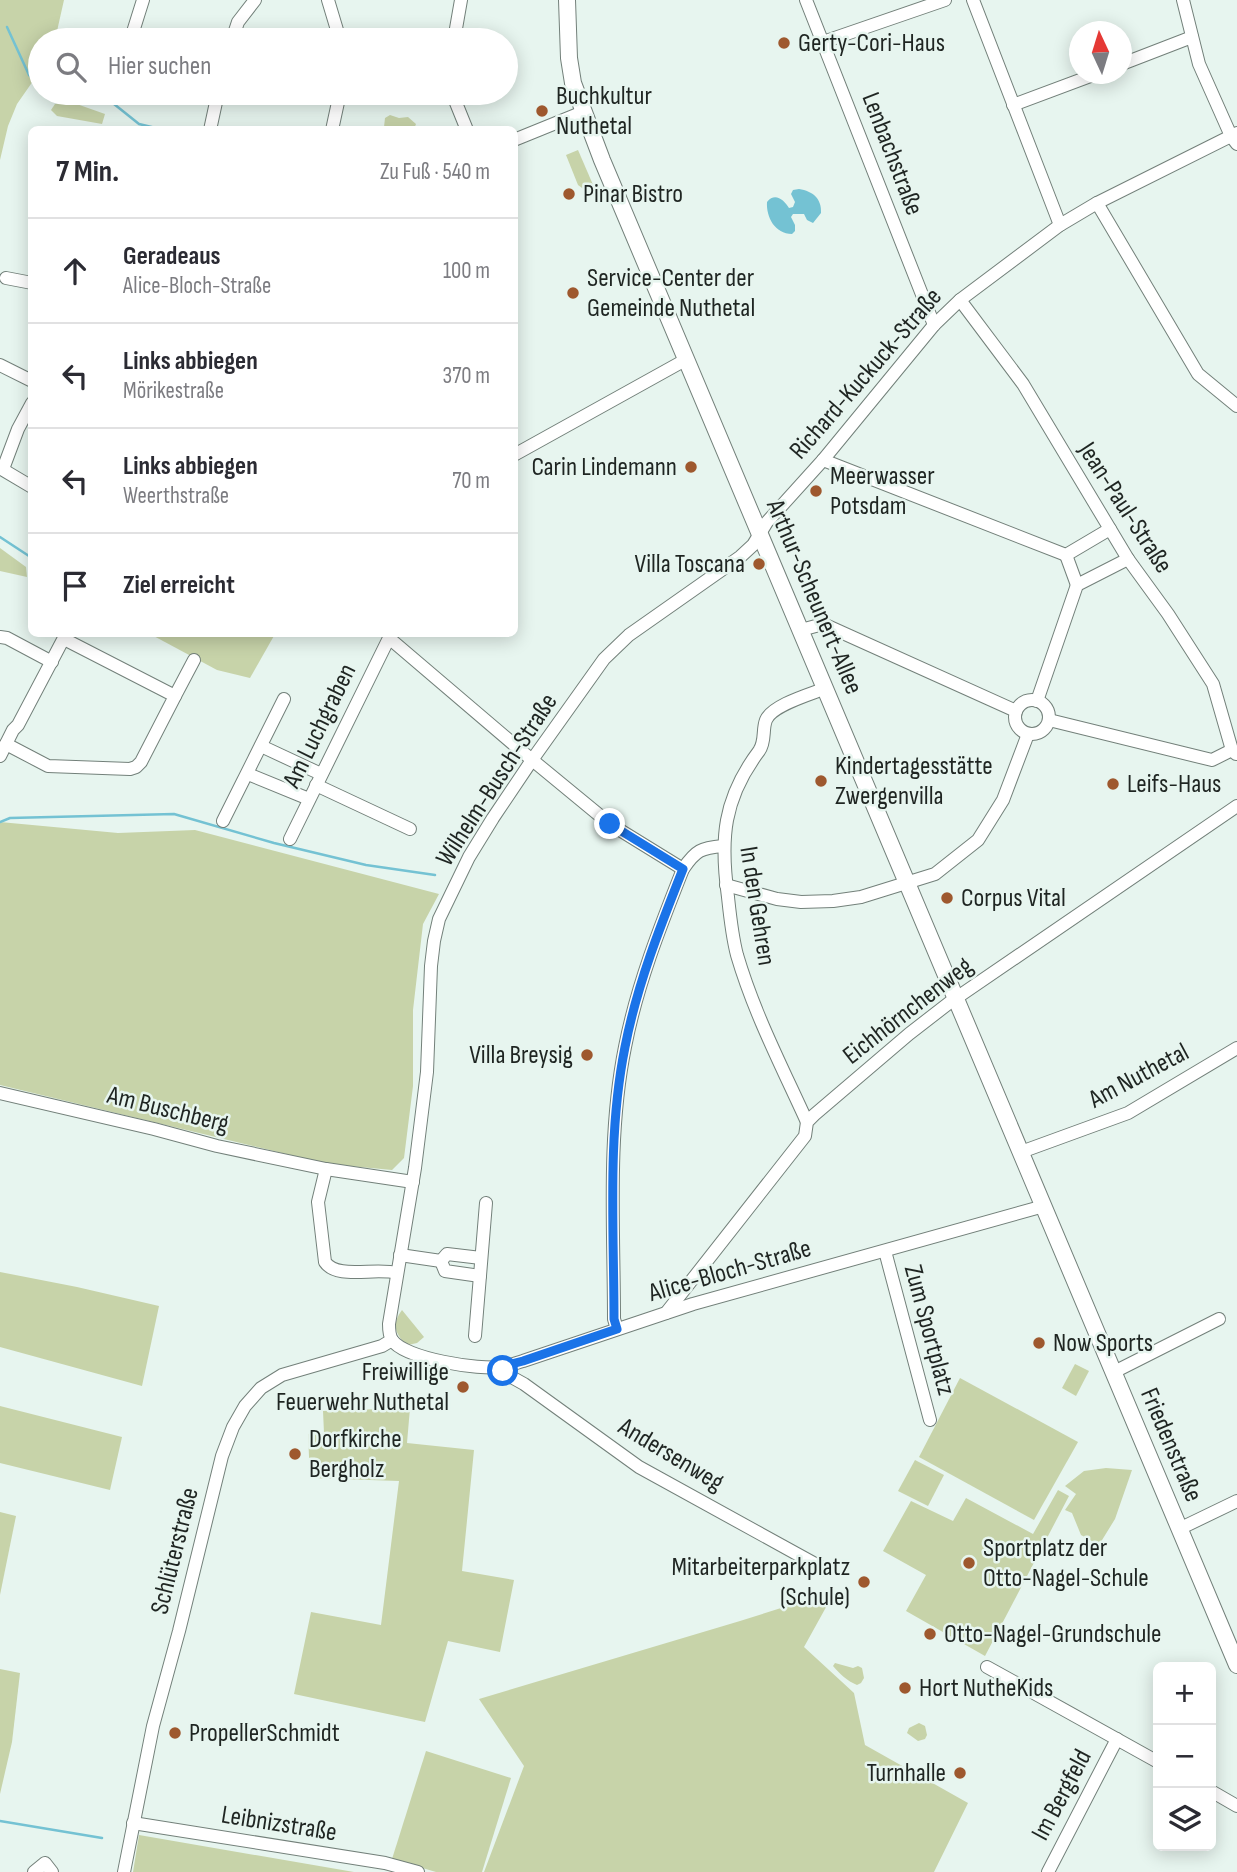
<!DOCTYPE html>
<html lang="de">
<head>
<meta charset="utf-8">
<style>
	body { margin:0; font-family:"Sofia Sans Condensed",sans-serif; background:#f2f2f3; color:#2b2b33 }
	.controls { position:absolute; right:21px; bottom:21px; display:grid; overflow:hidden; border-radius:10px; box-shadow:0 4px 18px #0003 }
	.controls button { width:63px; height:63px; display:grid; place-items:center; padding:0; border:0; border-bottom:2px solid #e1e1e2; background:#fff; color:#2b2b33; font:35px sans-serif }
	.compass { position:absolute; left:1069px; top:21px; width:63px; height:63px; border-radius:50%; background:#fff; box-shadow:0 4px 18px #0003; rotate:356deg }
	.stop { position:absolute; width:21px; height:21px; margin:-16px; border:5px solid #1a73e8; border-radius:50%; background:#fff }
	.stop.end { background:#1a73e8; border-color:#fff; box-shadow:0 2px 7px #0008 }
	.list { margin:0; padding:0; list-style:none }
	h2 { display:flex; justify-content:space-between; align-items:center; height:91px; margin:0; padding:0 28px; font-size:30px }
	h2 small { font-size:23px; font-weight:400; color:#7c7c81 }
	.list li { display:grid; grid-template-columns:46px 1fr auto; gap:21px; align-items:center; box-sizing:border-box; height:105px; padding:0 28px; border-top:2px solid #e1e1e2 }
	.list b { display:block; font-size:26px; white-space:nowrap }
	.list p { margin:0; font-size:23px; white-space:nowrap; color:#7c7c81 }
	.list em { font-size:23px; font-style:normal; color:#7c7c81 }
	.icon { flex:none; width:38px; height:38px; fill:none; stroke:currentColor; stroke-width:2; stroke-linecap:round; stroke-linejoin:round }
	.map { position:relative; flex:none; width:1237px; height:1872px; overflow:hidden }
	.search { position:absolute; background:#fff; box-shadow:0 4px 18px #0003; left:28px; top:28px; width:490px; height:77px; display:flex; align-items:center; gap:18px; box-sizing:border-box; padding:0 24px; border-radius:38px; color:#7c7c81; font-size:26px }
	.panel { position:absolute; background:#fff; box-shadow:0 4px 18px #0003; left:28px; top:126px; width:490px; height:511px; border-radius:10px }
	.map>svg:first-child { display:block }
	.green { fill:#c7d3a9 }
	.water { fill:#74c2d3 }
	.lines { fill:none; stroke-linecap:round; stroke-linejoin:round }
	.stream { stroke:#74c2d3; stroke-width:2.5 }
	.minor-casing { stroke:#73807a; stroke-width:14 }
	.major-casing { stroke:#73807a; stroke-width:18 }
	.minor { stroke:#fff; stroke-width:12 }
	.major { stroke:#fff; stroke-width:16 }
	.route { stroke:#1a73e8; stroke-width:9 }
	.poi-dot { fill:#9e582e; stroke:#e7f5ef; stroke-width:2.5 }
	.labels { text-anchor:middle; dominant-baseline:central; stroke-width:5; stroke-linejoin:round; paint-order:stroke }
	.poi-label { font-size:26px; fill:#1f2522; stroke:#e7f5ef; text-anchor:start }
	.street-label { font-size:26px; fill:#1f2522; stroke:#e7f5ef }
</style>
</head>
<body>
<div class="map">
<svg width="1237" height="1872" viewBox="0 0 1237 1872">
	<rect width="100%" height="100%" fill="#e7f5ef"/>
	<!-- green -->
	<g class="green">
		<polygon points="0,0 64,0 55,40 40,40 40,71 17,104 8,126 0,160"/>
		<polygon points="71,102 105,114 102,124 57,116 51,110 55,104"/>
		<polygon points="390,115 399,118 408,117 416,124 414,129 396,129 384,127 385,118"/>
		<polygon points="578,150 600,201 578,185 566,155"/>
		<polygon points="0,548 26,567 27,577 0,571"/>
		<polygon points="150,634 275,634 250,678 217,670"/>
		<polygon points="0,822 118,833 195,830 439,894 423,924 413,1010 413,1086 404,1158 392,1170 328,1164 0,1085"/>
		<polygon points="0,1272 77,1287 159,1306 142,1386 0,1347"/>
		<path d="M402,1310L424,1337L417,1343L408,1345C394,1335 392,1323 402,1310Z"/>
		<polygon points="1075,1364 1089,1371 1076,1396 1062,1388"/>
		<polygon points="960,1378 1078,1442 1034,1520 919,1457"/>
		<polygon points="0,1406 122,1437 110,1490 0,1463"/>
		<polygon points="410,1408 407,1443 474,1450 462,1571 514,1580 500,1652 448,1641 425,1722 294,1694 311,1612 381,1625 399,1481 310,1478 308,1434 324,1433 323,1411"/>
		<polygon points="915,1460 944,1475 928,1506 898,1491"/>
		<polygon points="1106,1468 1132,1470 1115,1519 1099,1545 1081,1535 1072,1513 1065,1510 1076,1494 1065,1486 1084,1471"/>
		<polygon points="1058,1490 1069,1496 985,1656 906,1611 926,1575 883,1551 911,1501 953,1521 966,1498 1033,1534"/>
		<polygon points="0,1512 16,1516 0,1595"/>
		<polygon points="835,1591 804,1647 854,1693 865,1745 968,1803 934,1872 484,1872 524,1766 479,1699 740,1621"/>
		<path d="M835,1663L853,1668L858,1666L862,1668L864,1678L861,1683L857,1685C847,1681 840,1674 833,1666Z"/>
		<polygon points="0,1669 20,1673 12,1742 0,1794"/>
		<polygon points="919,1723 925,1726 927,1735 925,1739 918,1741 907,1733 909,1728"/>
		<polygon points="426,1751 511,1778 482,1872 436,1872 392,1859"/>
		<polygon points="139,1835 354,1872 133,1872"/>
	</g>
	<!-- water -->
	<path class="water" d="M799,189C813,191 822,199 821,213L813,223L807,220L804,214H793L791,217L795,225V231L792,234C775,234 766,217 767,202C775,192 784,200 789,208L793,207L795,202L791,194L793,190Z"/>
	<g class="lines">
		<!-- stream -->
		<g class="stream">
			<polyline points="7,27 29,75 40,85"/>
			<polyline points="59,93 69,96 96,95"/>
			<polyline points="109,100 139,124 164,130"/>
			<polyline points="0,537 32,558"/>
			<polyline points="0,822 10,818 174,814 274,843 366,865 435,875"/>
			<polyline points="0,1821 102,1838"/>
		</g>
		<defs>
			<g id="minor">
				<polyline points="143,0 132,35 154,40"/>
				<polyline points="328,0 340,40"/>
				<polyline points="806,0 934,325"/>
				<polyline points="973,0 1060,225"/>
				<polyline points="1183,0 1199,64 1231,136 1237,144"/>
				<polyline points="232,40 238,22 255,0"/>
				<polyline points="454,40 461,0"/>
				<polyline points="823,42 945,0"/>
				<polyline points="1122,64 1192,37"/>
				<polyline points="452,93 467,130"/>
				<polyline points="1013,105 1096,74"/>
				<polyline points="210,130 218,93"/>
				<polyline points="332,130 340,93"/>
				<polyline points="514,140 583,112"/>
				<polyline points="1097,203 1198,374 1237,406"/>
				<polyline points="6,278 32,283"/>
				<polyline points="960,300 1023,384 1128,559 1168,614 1213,684 1232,750"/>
				<polyline points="0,365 32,381"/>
				<polyline points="514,455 687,359"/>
				<polyline points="823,460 1066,555 1110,529"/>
				<polyline points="0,468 32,487"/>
				<polyline points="3,469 18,429 32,403"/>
				<polyline points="1066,555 1077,585"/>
				<polyline points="801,630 823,624 1016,711"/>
				<polyline points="0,637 7,638 52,662"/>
				<polyline points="389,638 525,754 610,824 683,869"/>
				<polyline points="175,696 194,660"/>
				<circle cx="1032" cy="717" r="17"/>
				<polyline points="1037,701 1077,585 1128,559"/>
				<polyline points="1049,720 1212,760 1232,750 1236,754"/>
				<polyline points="6,744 48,766 130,769 136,767 141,762 175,696 64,639"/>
				<polyline points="261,746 321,774"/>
				<polyline points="0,756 13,730 18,725 66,634"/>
				<polyline points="248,774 309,799"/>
				<polyline points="316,785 410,829"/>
				<polyline points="223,821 284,699"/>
				<polyline points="290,839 391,634"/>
				<polyline points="726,885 777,899 801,902 833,901 861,897 935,874 978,840 1003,800 1028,734"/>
				<polyline points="0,1093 154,1129 217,1146 326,1169 413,1182"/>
				<path d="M807,1122C782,1067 754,1013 737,955C732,936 730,916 728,897C720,839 723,799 759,751C766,741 762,730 766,720C772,705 811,694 826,688"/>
				<polyline points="1021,1152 1128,1113 1237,1048"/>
				<path d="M326,1169L318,1202L325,1262C337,1280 375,1267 397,1273"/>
				<path d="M1044,1206L693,1304L523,1361C516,1363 509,1366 502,1367C479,1370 405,1359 392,1340C389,1335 389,1329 389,1324L415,1168L427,1072L431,966L434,941L439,919L469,857L493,818L532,760L604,659L629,635L740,557L753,545L767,522L823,460L934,325L960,300L1060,225L1097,203L1237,133"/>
				<polyline points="885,1251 930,1420"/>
				<polyline points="400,1255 441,1261"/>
				<polyline points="441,1261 445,1271 480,1276"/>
				<polyline points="441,1261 447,1254 481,1258"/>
				<polyline points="666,1313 805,1136 807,1122 814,1115 909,1034 949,1003 1237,806"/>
				<path d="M617,1329L614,1319C614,1229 607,1136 625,1047C637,985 660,927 683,869C696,850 701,848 723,846"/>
				<polyline points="475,1336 486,1203"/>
				<polyline points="500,1367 506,1374 524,1384 639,1467 826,1570"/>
				<polyline points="1114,1372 1219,1319"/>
				<polyline points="1179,1529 1237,1501"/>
				<polyline points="987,1667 1158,1762"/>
				<polyline points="1211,1791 1237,1806"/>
				<polyline points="133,1823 385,1863 418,1872"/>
				<polyline points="34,1872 45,1863 52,1872"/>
				<polyline points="124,1872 153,1726 179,1631 222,1456 233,1427 245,1406 261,1388 282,1375 382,1346 392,1340"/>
				<polyline points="1048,1872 1117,1739"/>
			</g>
			<polyline id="major" points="567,0 569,58 573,83 602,160 1237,1665"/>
		</defs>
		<!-- minor casing -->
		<use href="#minor" class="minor-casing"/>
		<!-- major casing -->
		<use href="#major" class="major-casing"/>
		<!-- minor -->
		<use href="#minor" class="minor"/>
		<!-- major -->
		<use href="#major" class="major"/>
	</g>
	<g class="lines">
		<!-- route -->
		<path class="route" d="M503,1371L500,1367L523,1361L617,1329L614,1319C614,1229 607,1136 625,1047C637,985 660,927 683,869L610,824"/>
	</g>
	<!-- markers -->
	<g class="poi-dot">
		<circle cx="784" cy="43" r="7"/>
		<circle cx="542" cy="111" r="7"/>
		<circle cx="569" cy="194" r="7"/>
		<circle cx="573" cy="293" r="7"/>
		<circle cx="691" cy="467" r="7"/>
		<circle cx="816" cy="491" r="7"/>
		<circle cx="759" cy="564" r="7"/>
		<circle cx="821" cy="781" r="7"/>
		<circle cx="1113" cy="784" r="7"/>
		<circle cx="947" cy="898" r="7"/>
		<circle cx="587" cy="1055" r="7"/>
		<circle cx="1039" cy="1343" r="7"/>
		<circle cx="463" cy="1387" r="7"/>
		<circle cx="295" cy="1454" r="7"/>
		<circle cx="969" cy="1563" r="7"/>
		<circle cx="864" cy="1582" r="7"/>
		<circle cx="930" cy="1634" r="7"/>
		<circle cx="905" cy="1688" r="7"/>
		<circle cx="175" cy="1733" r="7"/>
		<circle cx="960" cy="1773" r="7"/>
	</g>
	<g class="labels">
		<!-- poi labels -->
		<g class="poi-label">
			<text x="798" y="43">Gerty-Cori-Haus</text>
			<text x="556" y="96">Buchkultur<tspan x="556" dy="30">Nuthetal</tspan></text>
			<text x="583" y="194">Pinar Bistro</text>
			<text x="587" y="278">Service-Center der<tspan x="587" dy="30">Gemeinde Nuthetal</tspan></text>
			<text x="677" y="467" text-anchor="end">Carin Lindemann</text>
			<text x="830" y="476">Meerwasser<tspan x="830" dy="30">Potsdam</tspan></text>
			<text x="745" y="564" text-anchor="end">Villa Toscana</text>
			<text x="835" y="766">Kindertagesstätte<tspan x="835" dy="30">Zwergenvilla</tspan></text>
			<text x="1127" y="784">Leifs-Haus</text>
			<text x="961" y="898">Corpus Vital</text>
			<text x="573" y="1055" text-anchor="end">Villa Breysig</text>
			<text x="1053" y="1343">Now Sports</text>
			<text x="449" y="1372" text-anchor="end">Freiwillige<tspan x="449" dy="30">Feuerwehr Nuthetal</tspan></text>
			<text x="309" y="1439">Dorfkirche<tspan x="309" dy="30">Bergholz</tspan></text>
			<text x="983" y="1548">Sportplatz der<tspan x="983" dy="30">Otto-Nagel-Schule</tspan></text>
			<text x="850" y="1567" text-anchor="end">Mitarbeiterparkplatz<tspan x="850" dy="30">(Schule)</tspan></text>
			<text x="944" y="1634">Otto-Nagel-Grundschule</text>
			<text x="919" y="1688">Hort NutheKids</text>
			<text x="189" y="1733">PropellerSchmidt</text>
			<text x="946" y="1773" text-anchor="end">Turnhalle</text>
		</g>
		<!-- street labels -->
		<g class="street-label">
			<text transform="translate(892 154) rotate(69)">Lenbachstraße</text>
			<text transform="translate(866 374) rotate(-49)">Richard-Kuckuck-Straße</text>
			<text transform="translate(1125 508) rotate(57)">Jean-Paul-Straße</text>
			<text transform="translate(814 597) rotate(67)">Arthur-Scheunert-Allee</text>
			<text transform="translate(320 726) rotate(-64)">Am Luchgraben</text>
			<text transform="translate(497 780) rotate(-57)">Wilhelm-Busch-Straße</text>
			<text transform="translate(757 906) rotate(81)">In den Gehren</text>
			<text transform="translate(908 1011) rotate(-38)">Eichhörnchenweg</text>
			<text transform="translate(1139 1076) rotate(-28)">Am Nuthetal</text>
			<text transform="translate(168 1110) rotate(14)">Am Buschberg</text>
			<text transform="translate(730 1271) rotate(-16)">Alice-Bloch-Straße</text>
			<text transform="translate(929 1330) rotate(75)">Zum Sportplatz</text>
			<text transform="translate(1171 1445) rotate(67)">Friedenstraße</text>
			<text transform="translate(671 1455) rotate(31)">Andersenweg</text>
			<text transform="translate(175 1551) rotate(-76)">Schlüterstraße</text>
			<text transform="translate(1062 1795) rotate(-62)">Im Bergfeld</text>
			<text transform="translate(279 1824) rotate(9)">Leibnizstraße</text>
		</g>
	</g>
</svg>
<div class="controls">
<button>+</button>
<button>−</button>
<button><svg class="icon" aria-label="layers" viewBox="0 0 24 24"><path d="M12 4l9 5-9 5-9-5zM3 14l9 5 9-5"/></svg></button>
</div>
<svg class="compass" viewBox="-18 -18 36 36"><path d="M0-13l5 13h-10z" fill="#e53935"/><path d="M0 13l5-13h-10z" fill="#7c7c81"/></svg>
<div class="stop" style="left:503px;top:1371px"></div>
<div class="stop end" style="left:610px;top:824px"></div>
<div class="search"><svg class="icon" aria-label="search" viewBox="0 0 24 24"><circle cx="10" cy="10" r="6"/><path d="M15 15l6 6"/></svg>Hier suchen</div>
<section class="panel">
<h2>7 Min.<small>Zu Fuß · 540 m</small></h2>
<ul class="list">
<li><svg class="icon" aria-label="ahead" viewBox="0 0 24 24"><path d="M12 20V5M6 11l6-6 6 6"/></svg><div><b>Geradeaus</b><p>Alice-Bloch-Straße</p></div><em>100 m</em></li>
<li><svg class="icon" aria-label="left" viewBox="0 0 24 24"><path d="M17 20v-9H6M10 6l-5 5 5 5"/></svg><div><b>Links abbiegen</b><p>Mörikestraße</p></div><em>370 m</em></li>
<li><svg class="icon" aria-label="left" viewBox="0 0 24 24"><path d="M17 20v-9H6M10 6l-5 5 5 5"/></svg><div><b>Links abbiegen</b><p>Weerthstraße</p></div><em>70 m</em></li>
<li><svg class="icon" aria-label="arrive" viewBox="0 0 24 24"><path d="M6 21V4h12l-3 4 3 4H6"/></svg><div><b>Ziel erreicht</b></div></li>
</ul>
</section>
</div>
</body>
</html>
